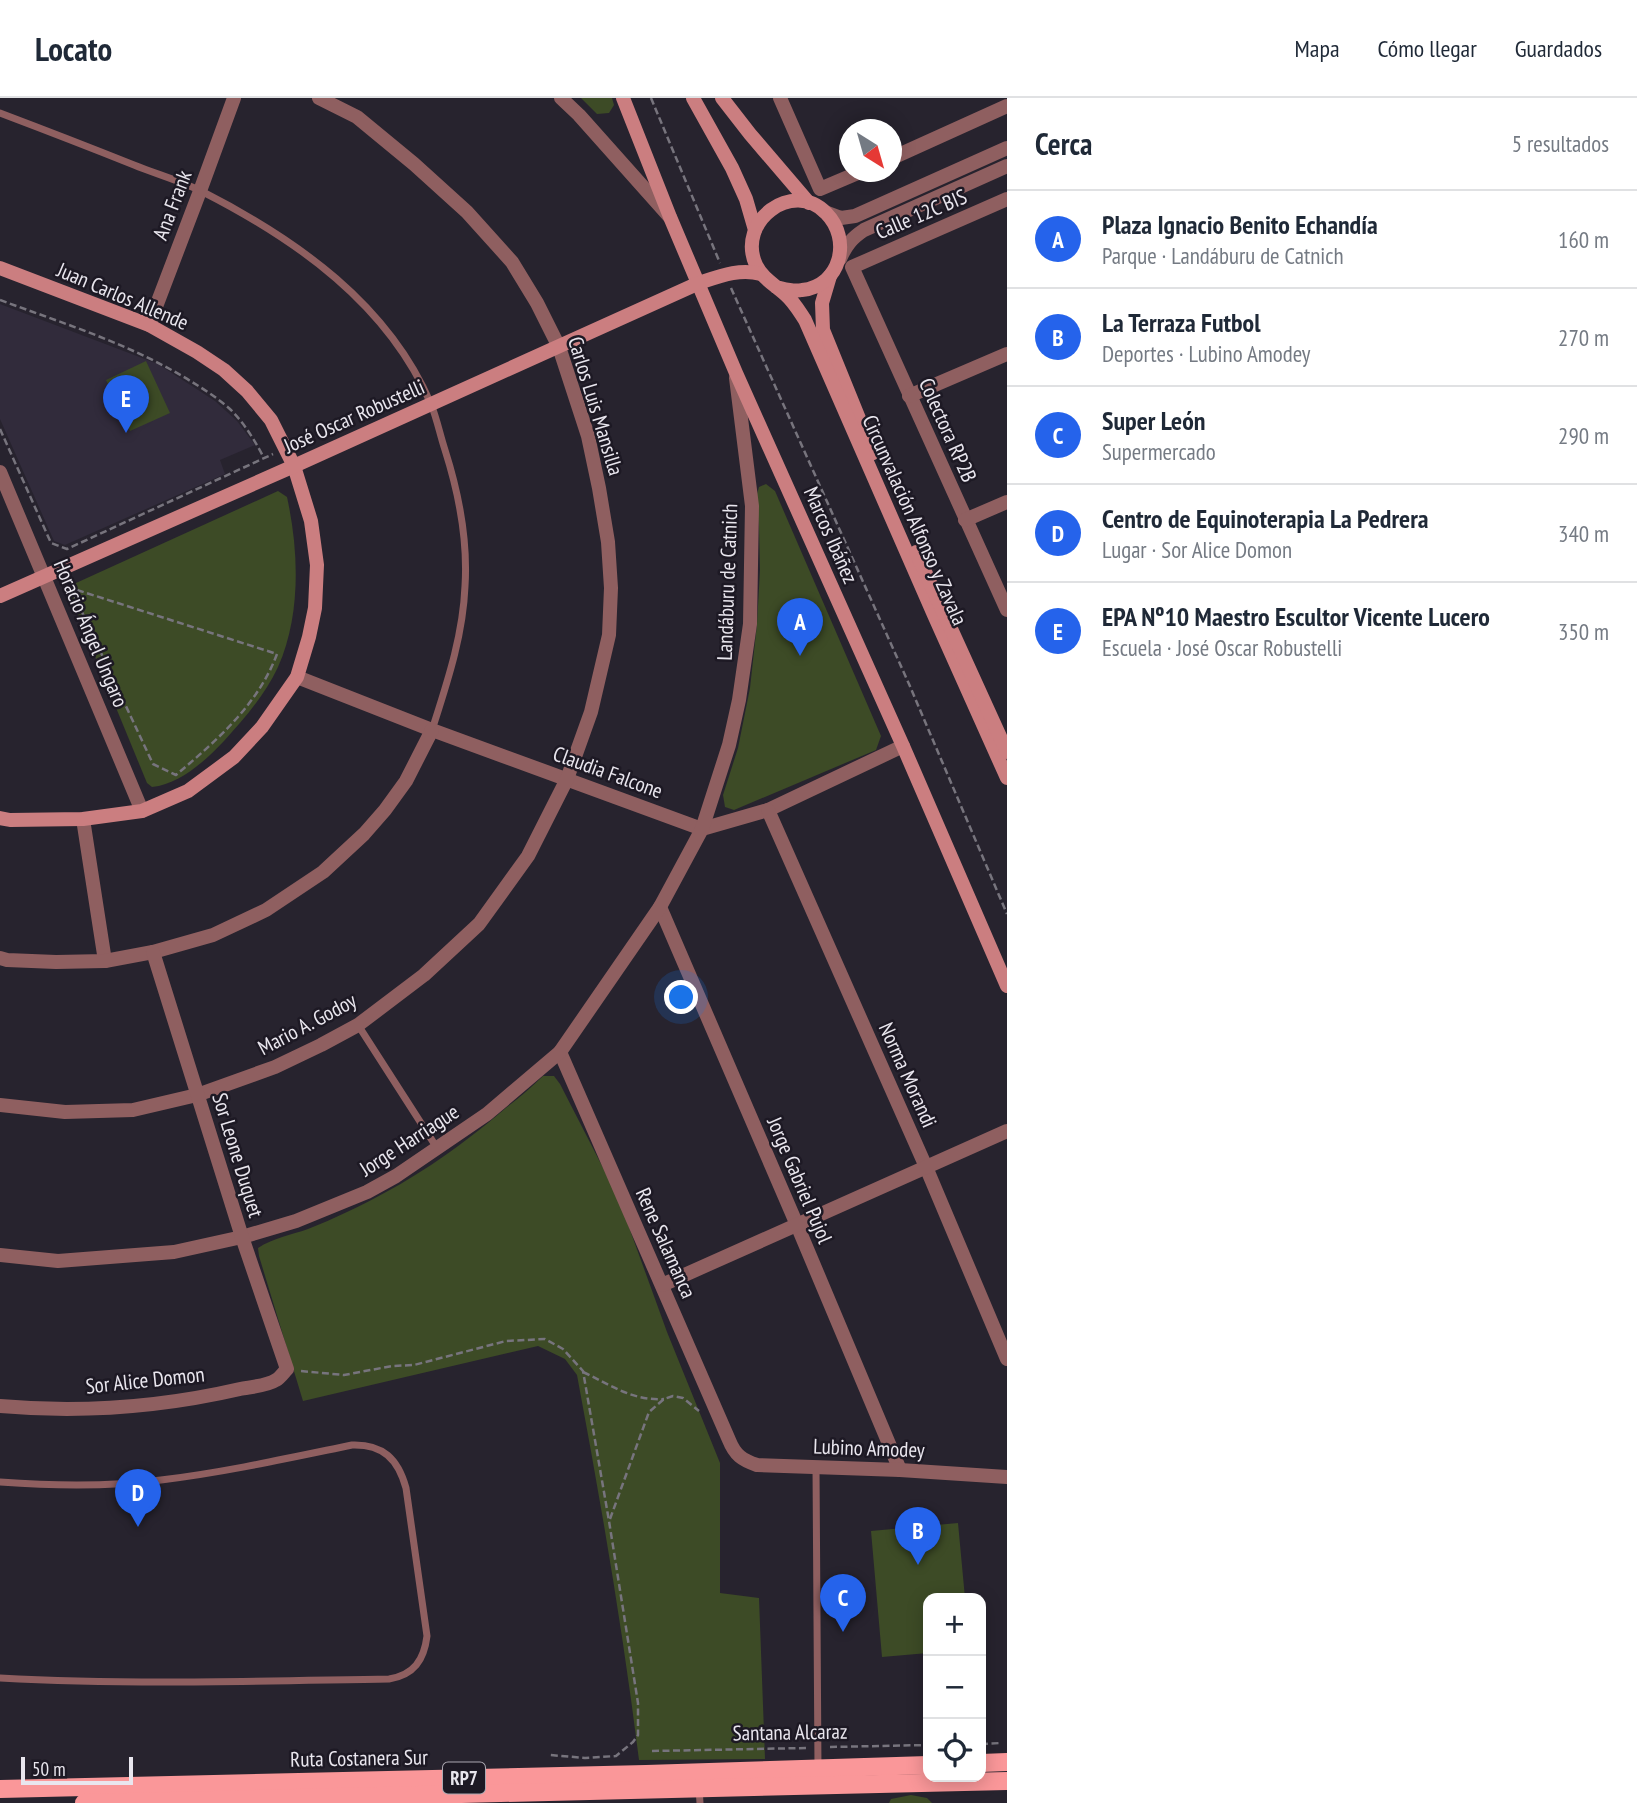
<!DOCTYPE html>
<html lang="es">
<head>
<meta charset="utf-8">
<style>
	body { margin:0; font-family:"PT Sans Narrow",sans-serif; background:#f6f6f7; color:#1f2937 }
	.controls { position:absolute; right:21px; bottom:21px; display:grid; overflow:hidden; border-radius:14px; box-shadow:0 4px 18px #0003 }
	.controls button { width:63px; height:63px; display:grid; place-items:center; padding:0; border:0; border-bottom:2px solid #e0e1e3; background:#fff; color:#1f2937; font:35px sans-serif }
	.compass { position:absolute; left:839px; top:21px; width:63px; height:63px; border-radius:50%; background:#fff; box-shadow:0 4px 18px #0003; rotate:143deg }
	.scale { position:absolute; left:21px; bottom:18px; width:112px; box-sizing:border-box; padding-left:7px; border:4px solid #e9e6ee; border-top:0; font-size:19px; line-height:24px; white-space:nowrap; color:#e9e6ee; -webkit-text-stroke:5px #1d1924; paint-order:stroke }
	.you { position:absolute; left:682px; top:900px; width:24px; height:24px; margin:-18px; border:5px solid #fff; border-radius:50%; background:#1a73e8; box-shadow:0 0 0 10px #1a73e833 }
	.badge { display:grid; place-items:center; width:46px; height:46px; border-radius:50%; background:#2563eb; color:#fff; font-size:23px; font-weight:700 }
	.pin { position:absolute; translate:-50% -58px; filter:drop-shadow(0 2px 4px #0008) }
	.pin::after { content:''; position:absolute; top:37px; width:24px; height:21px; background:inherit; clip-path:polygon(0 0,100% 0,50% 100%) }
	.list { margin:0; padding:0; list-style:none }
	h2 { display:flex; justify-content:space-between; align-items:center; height:91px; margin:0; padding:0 28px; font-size:30px }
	h2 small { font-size:23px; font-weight:400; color:#747a83 }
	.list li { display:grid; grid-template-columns:46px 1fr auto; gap:21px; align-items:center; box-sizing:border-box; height:98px; padding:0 28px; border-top:2px solid #e0e1e3 }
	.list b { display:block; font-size:26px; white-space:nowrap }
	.list p { margin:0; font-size:23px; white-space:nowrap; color:#747a83 }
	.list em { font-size:23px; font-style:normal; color:#747a83 }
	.icon { flex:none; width:38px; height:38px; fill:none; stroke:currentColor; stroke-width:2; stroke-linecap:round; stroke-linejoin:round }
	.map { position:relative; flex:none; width:1007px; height:1705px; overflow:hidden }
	header { display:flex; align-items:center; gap:42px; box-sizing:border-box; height:98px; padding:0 35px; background:#fff; border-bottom:2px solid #e0e1e3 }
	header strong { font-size:33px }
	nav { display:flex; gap:38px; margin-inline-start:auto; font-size:24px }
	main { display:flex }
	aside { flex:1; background:#fff }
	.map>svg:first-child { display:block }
	.built { fill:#312b3b }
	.green { fill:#3d4b26 }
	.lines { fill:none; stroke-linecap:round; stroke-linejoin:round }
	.path { stroke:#77747d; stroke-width:2.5; stroke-dasharray:7 3.5; stroke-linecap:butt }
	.lane { stroke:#8f5f60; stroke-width:7 }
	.street { stroke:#8f5f60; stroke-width:14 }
	.secondary { stroke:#cb7e80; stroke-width:14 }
	.primary { stroke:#fa9799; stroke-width:18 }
	.labels { text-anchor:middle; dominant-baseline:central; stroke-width:5; stroke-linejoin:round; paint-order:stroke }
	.shield { fill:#1d1924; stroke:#aca8b1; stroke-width:2 }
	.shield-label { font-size:19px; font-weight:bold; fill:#e9e6ee }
	.street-label { font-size:21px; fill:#e9e6ee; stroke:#1d1924 }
</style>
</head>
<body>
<header>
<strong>Locato</strong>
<nav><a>Mapa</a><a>Cómo llegar</a><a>Guardados</a></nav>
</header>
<main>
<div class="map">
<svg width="1007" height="1705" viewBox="0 0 1007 1705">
	<rect width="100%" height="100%" fill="#27232e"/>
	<!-- built -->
	<polygon class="built" points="0,206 158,266 215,303 237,323 255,347 220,362 225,376 65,447 54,443 0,321"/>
	<!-- green -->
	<g class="green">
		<polygon points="581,0 612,0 614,7 609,15 597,16"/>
		<polygon points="146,263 170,315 130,333 106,282"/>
		<polygon points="766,386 775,393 881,638 876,652 734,712 725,709 723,697 738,650 750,590 757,526 760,472 759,428 756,399 759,389"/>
		<path d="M278,393L287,399C299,454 301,517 278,569C265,597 244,621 224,643C205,663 180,686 152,689L147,685L68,493L76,485Z"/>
		<path d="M543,978H554L560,986L618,1099L667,1234L720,1365V1495L759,1500L765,1661L639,1662C623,1533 601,1405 577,1277L565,1261L538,1248L303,1303L259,1158L258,1150C273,1140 291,1137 308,1131C321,1126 334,1120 347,1114C407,1086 457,1052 507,1009C520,999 532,989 543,978Z"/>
		<polygon points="958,1425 965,1500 928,1500 928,1555 882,1559 871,1433"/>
		<polygon points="911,1697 927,1700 932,1705 889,1705 891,1701"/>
	</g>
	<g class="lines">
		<!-- path -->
		<g class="path">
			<polyline points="651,0 720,165"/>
			<polyline points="731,190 909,586 1007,816"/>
			<path d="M0,202C65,226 133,247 192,284C205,292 219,301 231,312C245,326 255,343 264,360"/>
			<polyline points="0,331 51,445 67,451 273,356"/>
			<path d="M77,492L277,556C258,607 216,643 176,677L153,666L74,497Z"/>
			<polyline points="301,1273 344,1277 392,1268 414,1267 506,1243 545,1241 563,1251 583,1273 609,1423 638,1605 638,1637 633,1644 616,1658 585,1660 550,1657"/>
			<path d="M583,1274C611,1287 632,1303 664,1301"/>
			<polyline points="610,1421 649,1314 664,1301 673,1298 683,1300 699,1313"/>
			<polyline points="981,1646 1001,1645"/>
			<polyline points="830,1649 928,1647"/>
			<polyline points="652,1653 806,1650"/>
		</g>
		<!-- lane -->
		<g class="lane">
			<path d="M0,15C45,32 89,49 134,67C156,76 181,83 203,94C297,142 388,206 431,306C437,321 440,337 445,352C459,396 468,441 465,488C463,538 447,585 432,632"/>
			<polyline points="358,927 437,1050"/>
			<polyline points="816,1369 818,1670"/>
			<path d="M0,1384C54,1388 108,1389 161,1382C226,1374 289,1360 352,1347C383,1346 398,1361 406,1390L427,1538C424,1562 414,1577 389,1581C259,1583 130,1587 0,1580"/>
			<polyline points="699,1690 700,1705"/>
		</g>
		<!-- street -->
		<g class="street">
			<polyline points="561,0 579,17 669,118"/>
			<polyline points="780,0 820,91 860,74"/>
			<polyline points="892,60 1007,8"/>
			<polyline points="1007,101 852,169 1007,512"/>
			<polyline points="825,114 841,120 855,118 1007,50"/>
			<path d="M840,161C846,147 852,140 864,132L1007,68"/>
			<polyline points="149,227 200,93 234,0"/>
			<polyline points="909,298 1007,256"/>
			<polyline points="0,374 142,713"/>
			<polyline points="965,422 1007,404"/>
			<polyline points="297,579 432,632 702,731 768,712 903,648"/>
			<polyline points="768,712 926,1069 1007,1261"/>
			<polyline points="83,721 105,863"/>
			<polyline points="660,809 797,1127 900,1372"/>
			<polyline points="0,860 7,862 56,864 105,863 153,854 213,837 266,812 323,774 364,736 385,712 406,683 432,632"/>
			<path d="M560,954L729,1342C735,1357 742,1362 757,1367L900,1372L1007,1379"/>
			<polyline points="0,1007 65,1014 133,1012 197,997 275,969 321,947 358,927 424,877 479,826 528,758 567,681 591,614 609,537 611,490 608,444 599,390 588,338 559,249 537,205 512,164 467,114 414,66 357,19 319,0"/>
			<polyline points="0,1157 58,1163 174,1154 242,1139 296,1123 367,1094 396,1078 487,1016 560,954 660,809 702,731 729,647 739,602 750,526 752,408 736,280"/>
			<polyline points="662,1187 1007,1033"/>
			<path d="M0,1308C79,1315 162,1309 240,1291C250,1289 267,1288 276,1282C280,1280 284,1274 287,1271L242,1139L153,854"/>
		</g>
		<!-- secondary -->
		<g class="secondary">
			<polyline points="623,0 670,119 736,275 903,648 1007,888"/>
			<polyline points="693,0 732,70 746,101 755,132"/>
			<polyline points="722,0 750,36 809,105"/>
			<polyline points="0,170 149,227 197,254 224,272 247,293 271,322 294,368 311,423 317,467 315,510 309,539 297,579 262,629 234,659 188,693 142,713 83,721 10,722 0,720"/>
			<polyline points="830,178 822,205 823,232 873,355"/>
			<path d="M776,189C785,191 793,194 802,192C841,188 852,141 826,115C793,81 736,123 756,167C762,180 775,187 786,197C794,204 799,213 805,222L934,517L1007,680"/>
			<polyline points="916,454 1007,654"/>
			<path d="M0,498L294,368L699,185C720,178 740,170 761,176"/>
		</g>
		<!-- primary -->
		<g class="primary">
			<polyline points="981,1665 1007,1664"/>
			<polyline points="0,1691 646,1676 928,1667"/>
			<polyline points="84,1705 1007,1683"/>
		</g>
	</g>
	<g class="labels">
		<!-- shield labels -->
		<rect class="shield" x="443" y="1664.5" width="42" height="31" rx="5"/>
		<g class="shield-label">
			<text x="464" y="1680">RP7</text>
		</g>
		<!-- street labels -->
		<g class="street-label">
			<text transform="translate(172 107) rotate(-69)">Ana Frank</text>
			<text transform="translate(921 116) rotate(-23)">Calle 12C BIS</text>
			<text transform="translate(123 198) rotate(23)">Juan Carlos Allende</text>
			<text transform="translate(596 308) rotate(73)">Carlos Luis Mansilla</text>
			<text transform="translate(354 318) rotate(-24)">José Oscar Robustelli</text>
			<text transform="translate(948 332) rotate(66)">Colectora RP2B</text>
			<text transform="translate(915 422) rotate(66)">Circunvalación Alfonso y Zavala</text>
			<text transform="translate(831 437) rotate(66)">Marcos Ibáñez</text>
			<text transform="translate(727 484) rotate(-88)">Landáburu de Catnich</text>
			<text transform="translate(91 535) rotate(67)">Horacio Ángel Ungaro</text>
			<text transform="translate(608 674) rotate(20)">Claudia Falcone</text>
			<text transform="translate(307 926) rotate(-28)">Mario A. Godoy</text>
			<text transform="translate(908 977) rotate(66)">Norma Morandi</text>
			<text transform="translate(409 1042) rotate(-33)">Jorge Harriague</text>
			<text transform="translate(238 1057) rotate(73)">Sor Leone Duquet</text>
			<text transform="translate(800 1082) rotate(67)">Jorge Gabriel Pujol</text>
			<text transform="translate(666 1145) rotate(66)">Rene Salamanca</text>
			<text transform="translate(145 1282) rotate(-6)">Sor Alice Domon</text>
			<text transform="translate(869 1350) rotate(2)">Lubino Amodey</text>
			<text transform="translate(790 1634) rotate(-1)">Santana Alcaraz</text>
			<text transform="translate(359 1660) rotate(-1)">Ruta Costanera Sur</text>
		</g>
	</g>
</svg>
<div class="controls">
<button>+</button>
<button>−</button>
<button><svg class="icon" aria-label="locate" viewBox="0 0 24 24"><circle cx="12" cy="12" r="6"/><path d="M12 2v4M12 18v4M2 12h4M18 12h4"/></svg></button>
</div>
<svg class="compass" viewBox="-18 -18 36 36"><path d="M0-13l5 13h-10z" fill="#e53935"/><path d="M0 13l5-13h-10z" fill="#747a83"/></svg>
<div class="scale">50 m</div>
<div class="you"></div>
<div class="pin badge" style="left:800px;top:558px">A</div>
<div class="pin badge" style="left:918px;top:1467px">B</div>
<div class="pin badge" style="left:843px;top:1534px">C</div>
<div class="pin badge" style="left:138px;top:1429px">D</div>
<div class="pin badge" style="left:126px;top:335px">E</div>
</div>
<aside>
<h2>Cerca<small>5 resultados</small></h2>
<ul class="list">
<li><span class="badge">A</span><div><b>Plaza Ignacio Benito Echandía</b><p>Parque · Landáburu de Catnich</p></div><em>160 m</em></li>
<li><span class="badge">B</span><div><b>La Terraza Futbol</b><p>Deportes · Lubino Amodey</p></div><em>270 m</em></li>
<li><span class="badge">C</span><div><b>Super León</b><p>Supermercado</p></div><em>290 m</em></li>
<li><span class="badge">D</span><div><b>Centro de Equinoterapia La Pedrera</b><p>Lugar · Sor Alice Domon</p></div><em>340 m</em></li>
<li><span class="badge">E</span><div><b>EPA Nº10 Maestro Escultor Vicente Lucero</b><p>Escuela · José Oscar Robustelli</p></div><em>350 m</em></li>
</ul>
</aside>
</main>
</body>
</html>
